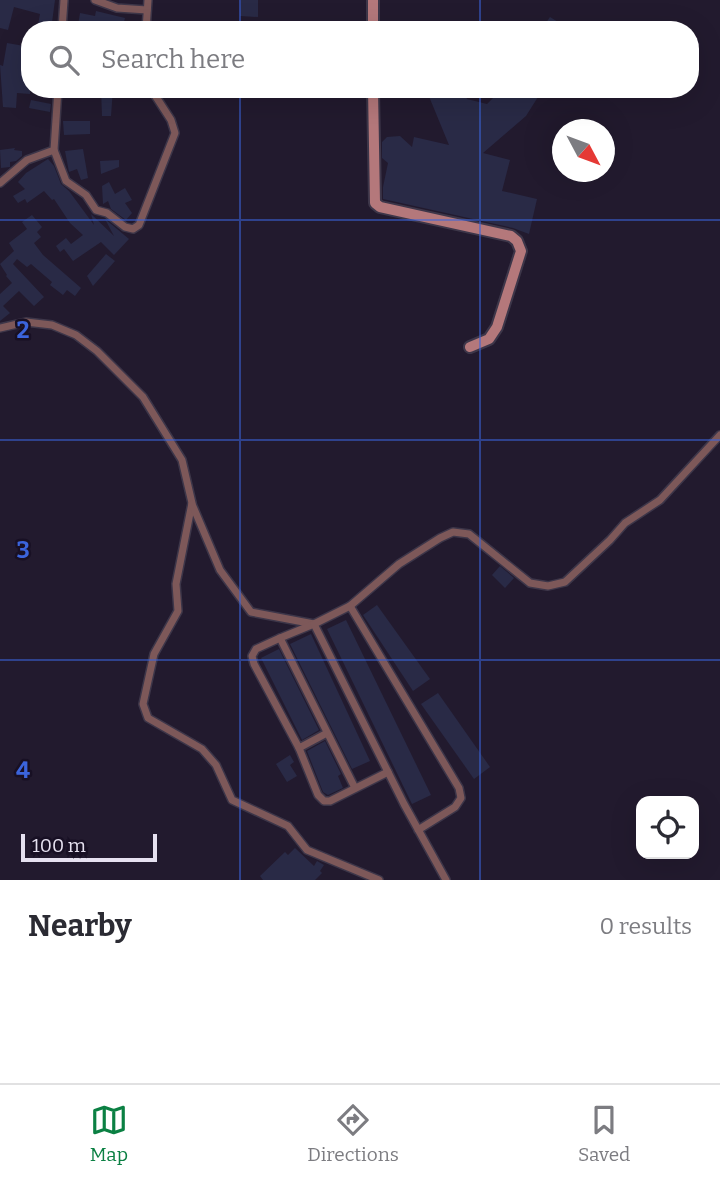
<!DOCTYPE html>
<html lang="en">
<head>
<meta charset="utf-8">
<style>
	body { margin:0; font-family:Bitter,serif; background:#f7f7f7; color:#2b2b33 }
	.controls { position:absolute; right:21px; bottom:21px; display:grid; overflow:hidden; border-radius:14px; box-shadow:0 7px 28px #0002 }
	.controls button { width:63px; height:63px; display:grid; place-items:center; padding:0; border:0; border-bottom:2px solid #e1e1e2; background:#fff; color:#2b2b33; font:35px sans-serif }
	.compass { position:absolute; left:552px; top:119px; width:63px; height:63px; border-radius:50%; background:#fff; box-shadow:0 7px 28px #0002; rotate:131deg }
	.scale { position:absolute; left:21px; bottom:18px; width:136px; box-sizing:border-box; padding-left:7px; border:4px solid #e6e1f0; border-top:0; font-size:19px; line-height:24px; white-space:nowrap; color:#e6e1f0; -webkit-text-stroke:5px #181024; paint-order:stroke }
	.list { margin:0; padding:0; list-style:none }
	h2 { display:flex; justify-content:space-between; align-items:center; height:91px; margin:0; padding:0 28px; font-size:30px }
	h2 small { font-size:23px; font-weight:400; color:#7c7c81 }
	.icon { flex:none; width:38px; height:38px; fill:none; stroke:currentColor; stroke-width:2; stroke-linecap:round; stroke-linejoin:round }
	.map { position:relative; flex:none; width:720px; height:880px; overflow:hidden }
	.search { position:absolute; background:#fff; box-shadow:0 7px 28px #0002; left:21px; right:21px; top:21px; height:77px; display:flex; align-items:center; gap:18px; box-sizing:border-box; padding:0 24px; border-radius:28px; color:#7c7c81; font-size:26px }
	.sheet { height:203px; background:#fff }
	nav { display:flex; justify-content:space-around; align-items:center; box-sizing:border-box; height:98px; border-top:2px solid #e1e1e2; background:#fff; font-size:19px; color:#7c7c81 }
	nav a { display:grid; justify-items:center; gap:4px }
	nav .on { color:#0b8043 }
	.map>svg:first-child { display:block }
	.building { fill:#292a46 }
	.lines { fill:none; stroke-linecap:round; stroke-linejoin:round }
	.street-casing { stroke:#3d3649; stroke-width:10 }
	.secondary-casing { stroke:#3d3649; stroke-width:14 }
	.street { stroke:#7d5859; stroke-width:7 }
	.secondary { stroke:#b4787b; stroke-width:10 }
	.grid { fill:none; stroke:#3b64dc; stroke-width:2; stroke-opacity:0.55 }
	.grid-label { font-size:23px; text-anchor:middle; font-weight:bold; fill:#3b64dc; stroke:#181024; stroke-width:5; stroke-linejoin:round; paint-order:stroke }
</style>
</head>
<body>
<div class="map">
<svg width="720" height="880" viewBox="0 0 720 880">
	<rect width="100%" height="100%" fill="#221a2e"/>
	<!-- building -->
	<g class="building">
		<polygon points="0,0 55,0 51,30 37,30 40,14 14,7 8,30 0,28"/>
		<polygon points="241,0 258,0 258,17 240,16"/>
		<polygon points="96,11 125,18 122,30 103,30 78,25 80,13 95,16"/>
		<polygon points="550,17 571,30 541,30"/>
		<polygon points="7,43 30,47 30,94 17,93 16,108 3,107 0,65 3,66"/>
		<polygon points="101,89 113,89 111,116 102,116"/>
		<polygon points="438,89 463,89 467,99 487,104 502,89 543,89 526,116 483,153 510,160 502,191 537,199 529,234 513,228 383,199 383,187 388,163 382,158 382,142 387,137 400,136 412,147 414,137 449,145 428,94"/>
		<polygon points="31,100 51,104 50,112 29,108"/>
		<polygon points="63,121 90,121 90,134 64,135"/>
		<polygon points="15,148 14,150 22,151 22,156 16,161 10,162 10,167 1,168 0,150"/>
		<polygon points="83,149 88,178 81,180 77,169 69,172 65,151"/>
		<polygon points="48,159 54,166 61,184 69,191 94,225 91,214 114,236 105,219 129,239 114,255 101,242 73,261 64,249 60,252 56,246 66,238 71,244 83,235 70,223 54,199 52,200 44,191 27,203 25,199 18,203 13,196 25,189 18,182 26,173"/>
		<polygon points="119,160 119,167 101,174 100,161"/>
		<polygon points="109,182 115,194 125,188 132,200 125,203 132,213 126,220 111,209 108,201 103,204 102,186"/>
		<polygon points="32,215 42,227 37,232 41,237 34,243 43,255 81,288 75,296 67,290 63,295 50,285 52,282 31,264 27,267 17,259 13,264 44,297 34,306 19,291 3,306 10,313 0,321 0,294 12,283 6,276 7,275 0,264 14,251 9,243 27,229 22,222"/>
		<polygon points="106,254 115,261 93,286 87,276"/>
		<polygon points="500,566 514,578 505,588 492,575"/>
		<polygon points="377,605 430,679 413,691 363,615"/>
		<polygon points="346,620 431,795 412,804 327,629"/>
		<polygon points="311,634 370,761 352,769 290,644"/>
		<polygon points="279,649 319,730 302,740 261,658"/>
		<polygon points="438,693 490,767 474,779 421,704"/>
		<polygon points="325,741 341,774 338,776 343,788 328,795 323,792 307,751"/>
		<polygon points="290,755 294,762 290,765 297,776 287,782 276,764"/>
		<polygon points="295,848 314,866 317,861 324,865 320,871 322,873 315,880 263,880 260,876 285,852 288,855"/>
	</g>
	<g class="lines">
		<defs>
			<g id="street">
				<polyline points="95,0 117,8 147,10"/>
				<polyline points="62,30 64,0"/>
				<polyline points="146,30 148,0"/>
				<polyline points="54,150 66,181 86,195 96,210 107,213 125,227 133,229 139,225 175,133 171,120 151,89"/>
				<polyline points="0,183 27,160 54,150 58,89"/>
				<polyline points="0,328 26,322 52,325 76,335 97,351 143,397 182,460 192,503 176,584 178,611 154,654 143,704 148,718 202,749 216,765 232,800 288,826 307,850 379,880"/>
				<polyline points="192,504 220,570 251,612 314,624"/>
				<polyline points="350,606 399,564 440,538 453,532 469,534 530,583 548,586 565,582 610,540 625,523 660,500 720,435"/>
				<polyline points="314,624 280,638 355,788"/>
				<polyline points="280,638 256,649 252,656 254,664 299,748 327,733"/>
				<polyline points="299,748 318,795 324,801 330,801 388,772"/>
				<polyline points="418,830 455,807 461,798 459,788 350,606 314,624 404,804 446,880"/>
			</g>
			<g id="secondary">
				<polyline points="373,0 373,30"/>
				<polyline points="373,89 375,203 380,207 511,236 517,241 521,251 497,327 489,339 470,347"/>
			</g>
		</defs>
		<!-- street casing -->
		<use href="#street" class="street-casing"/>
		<!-- secondary casing -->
		<use href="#secondary" class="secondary-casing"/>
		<!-- street -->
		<use href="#street" class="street"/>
		<!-- secondary -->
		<use href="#secondary" class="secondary"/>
	</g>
	<!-- grid -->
	<path class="grid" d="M240,0V30M480,0V30M240,89V880M480,89V880M0,220H720M0,440H720M0,660H720"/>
	<g class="grid-label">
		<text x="23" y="338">2</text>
		<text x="23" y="558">3</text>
		<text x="23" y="778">4</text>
	</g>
</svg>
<div class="controls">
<button><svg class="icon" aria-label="locate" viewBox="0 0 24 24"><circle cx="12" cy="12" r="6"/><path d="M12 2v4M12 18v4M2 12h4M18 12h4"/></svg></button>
</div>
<svg class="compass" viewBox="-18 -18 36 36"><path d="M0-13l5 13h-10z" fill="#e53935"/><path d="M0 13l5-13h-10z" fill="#7c7c81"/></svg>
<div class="scale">100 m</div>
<div class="search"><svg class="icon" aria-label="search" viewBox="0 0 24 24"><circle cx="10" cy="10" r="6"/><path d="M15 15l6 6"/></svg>Search here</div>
</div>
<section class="sheet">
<h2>Nearby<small>0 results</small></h2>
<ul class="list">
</ul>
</section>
<nav>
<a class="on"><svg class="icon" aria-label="map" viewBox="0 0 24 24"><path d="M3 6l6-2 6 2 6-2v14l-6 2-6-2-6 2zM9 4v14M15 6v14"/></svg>Map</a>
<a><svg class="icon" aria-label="directions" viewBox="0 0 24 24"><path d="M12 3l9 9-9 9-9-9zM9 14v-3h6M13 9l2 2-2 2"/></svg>Directions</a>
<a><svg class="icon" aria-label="saved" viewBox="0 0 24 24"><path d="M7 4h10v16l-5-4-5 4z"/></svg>Saved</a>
</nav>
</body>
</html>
